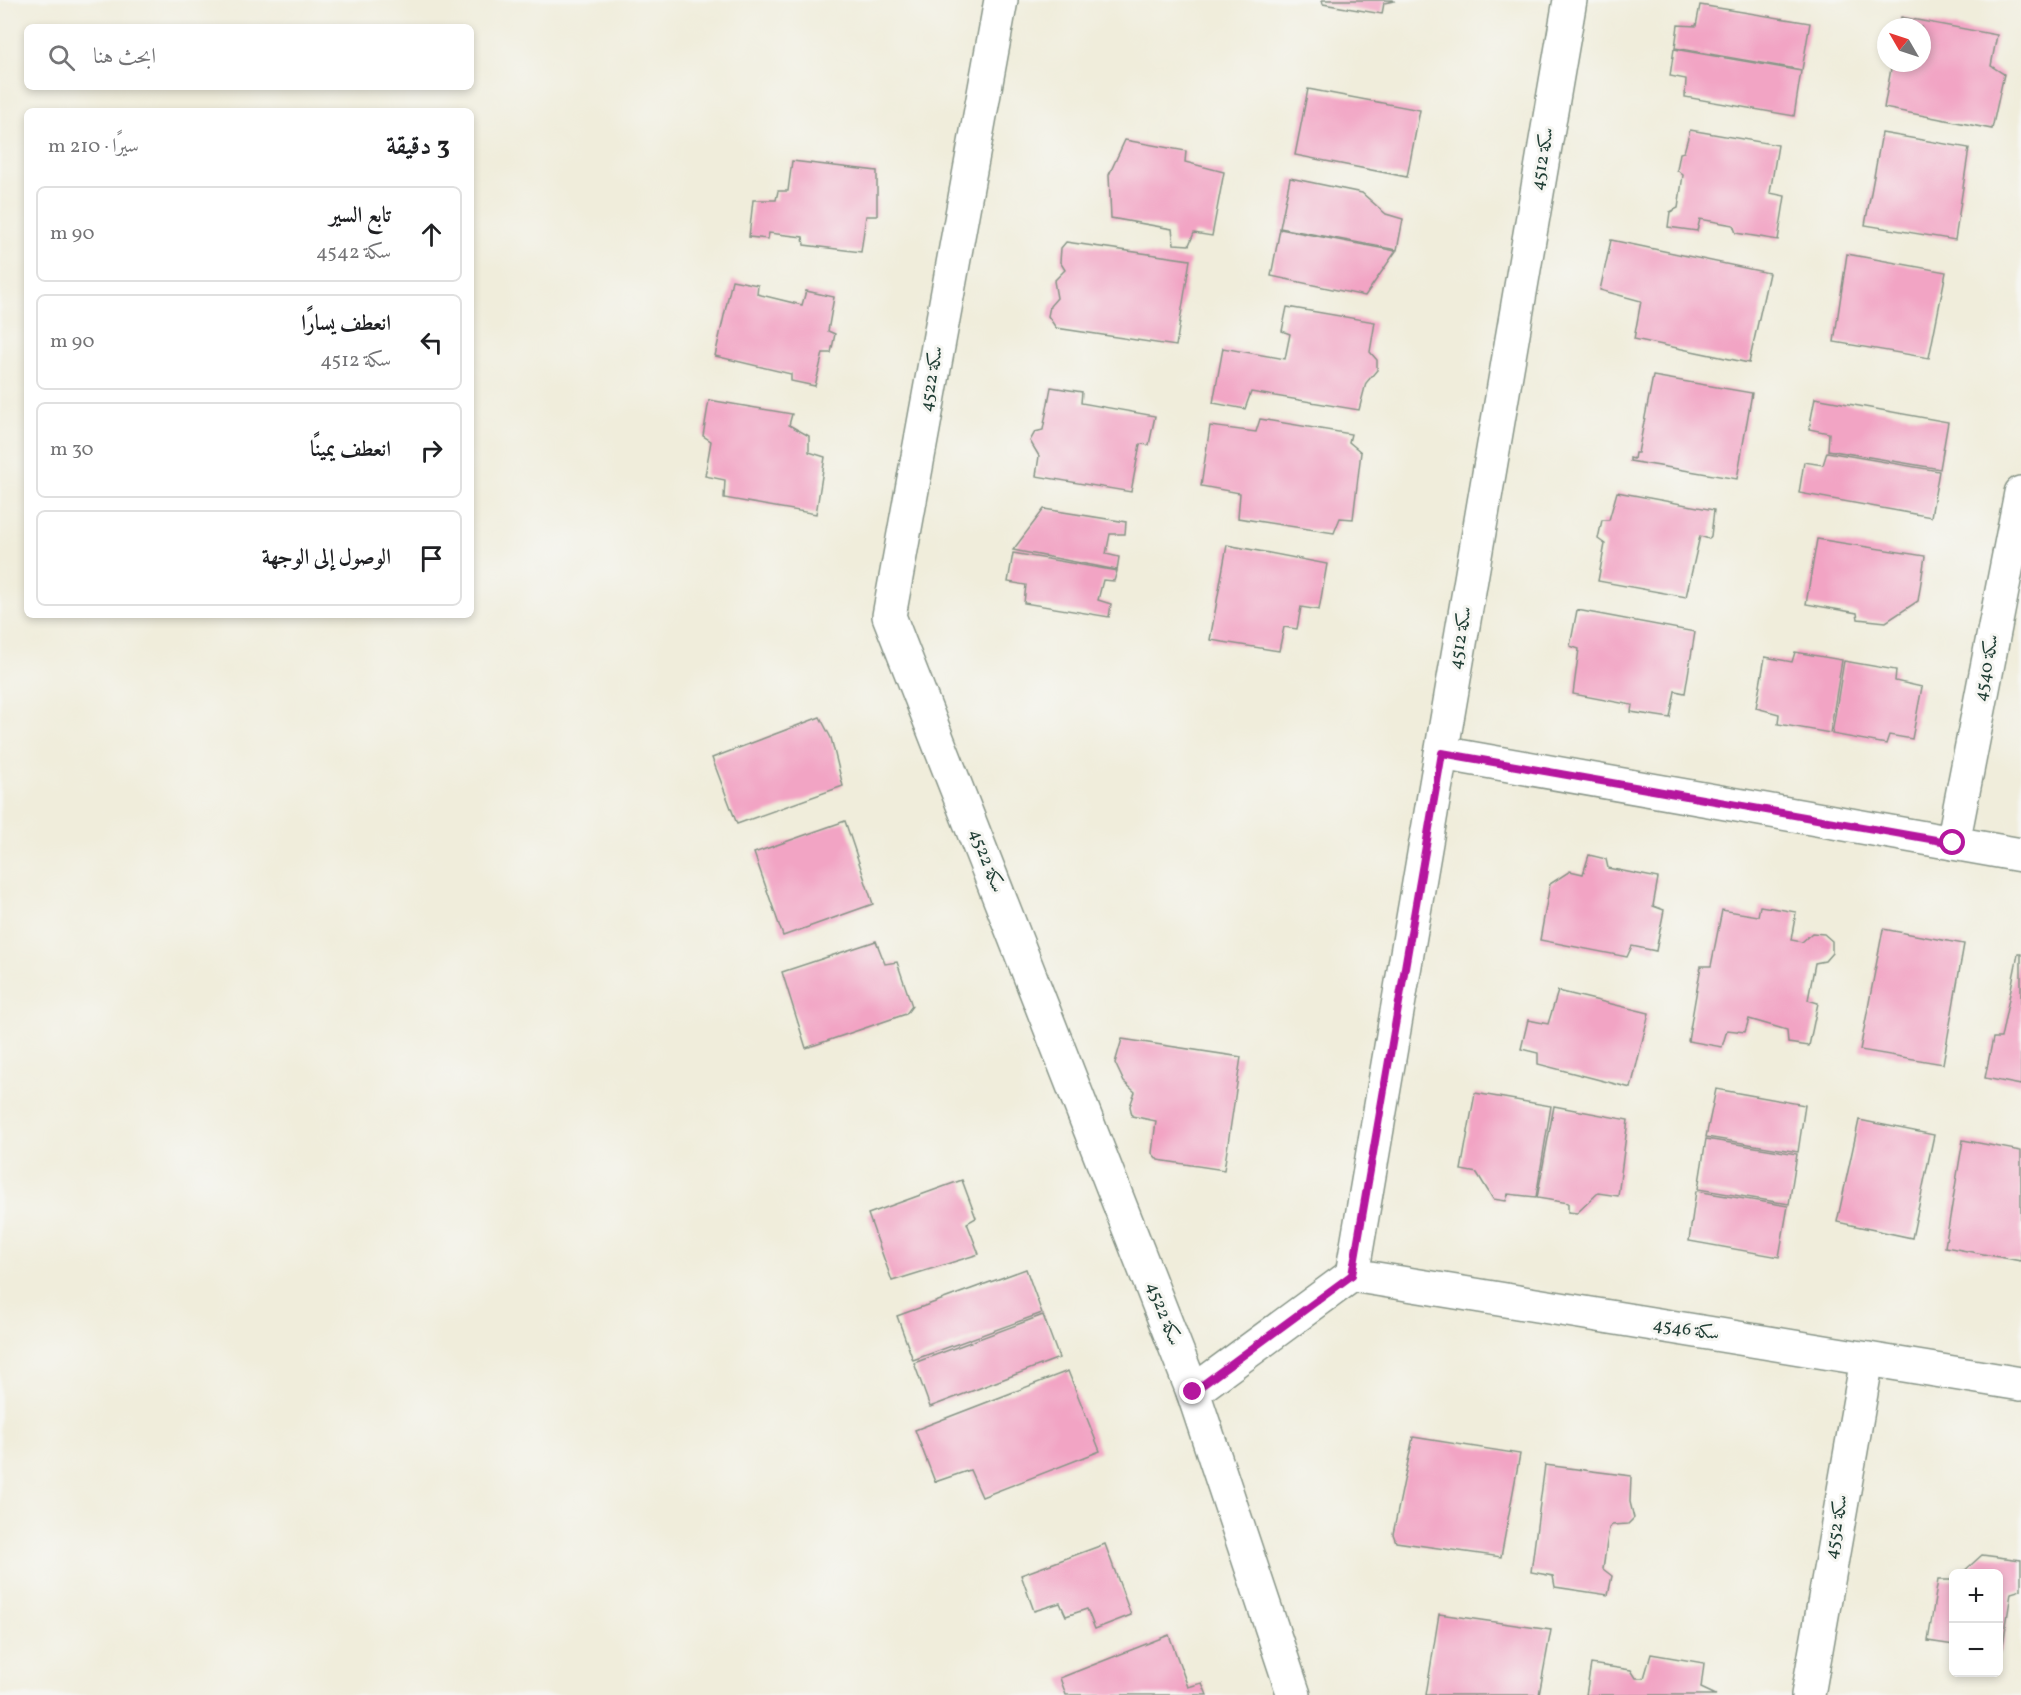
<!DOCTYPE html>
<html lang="ar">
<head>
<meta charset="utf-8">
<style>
	body { margin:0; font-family:Vollkorn,Amiri,serif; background:#f2f2f2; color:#202124; direction:rtl }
	.controls { position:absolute; right:18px; bottom:18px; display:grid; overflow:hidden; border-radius:9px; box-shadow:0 3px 9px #0003 }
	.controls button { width:54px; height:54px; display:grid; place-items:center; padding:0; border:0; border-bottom:2px solid #e0e0e0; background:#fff; color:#202124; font:30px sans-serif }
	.compass { position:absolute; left:1877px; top:18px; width:54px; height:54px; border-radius:50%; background:#fff; box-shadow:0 3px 9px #0003; rotate:309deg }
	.stop { position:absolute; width:18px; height:18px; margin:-14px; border:4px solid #b5179e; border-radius:50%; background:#fff }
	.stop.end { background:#b5179e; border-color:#fff; box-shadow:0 2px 6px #0008 }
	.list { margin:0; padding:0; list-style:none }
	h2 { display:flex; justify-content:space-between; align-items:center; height:78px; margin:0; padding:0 24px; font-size:26px }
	h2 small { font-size:20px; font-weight:400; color:#757577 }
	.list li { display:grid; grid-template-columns:39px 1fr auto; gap:18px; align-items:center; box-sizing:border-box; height:96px; margin:0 12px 12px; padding:0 12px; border:2px solid #e0e0e0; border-radius:9px }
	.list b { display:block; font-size:22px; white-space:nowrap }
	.list p { margin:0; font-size:20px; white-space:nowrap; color:#757577 }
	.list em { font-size:20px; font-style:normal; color:#757577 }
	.icon { flex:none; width:33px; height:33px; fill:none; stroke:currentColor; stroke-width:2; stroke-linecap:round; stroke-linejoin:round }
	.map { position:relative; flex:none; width:2021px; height:1695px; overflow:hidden; direction:ltr }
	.search { position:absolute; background:#fff; box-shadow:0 3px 9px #0003; left:24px; top:24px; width:450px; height:66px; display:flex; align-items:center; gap:15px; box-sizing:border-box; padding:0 21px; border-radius:9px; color:#757577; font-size:22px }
	.panel { position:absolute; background:#fff; box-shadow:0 3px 9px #0003; left:24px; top:108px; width:450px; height:510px; border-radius:9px; direction:rtl }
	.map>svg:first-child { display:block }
	.building { fill:#f2a4c4 }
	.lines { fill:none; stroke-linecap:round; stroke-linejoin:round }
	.minor-casing { stroke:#889588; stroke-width:36 }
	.minor { stroke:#fff; stroke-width:33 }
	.route { stroke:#b5179e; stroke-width:8 }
	.labels { text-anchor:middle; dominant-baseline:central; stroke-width:6; stroke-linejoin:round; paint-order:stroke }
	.street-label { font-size:18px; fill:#1f3d34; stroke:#f6f6f2 }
</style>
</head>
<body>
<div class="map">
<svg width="2021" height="1695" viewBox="0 0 2021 1695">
	<rect width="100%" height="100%" fill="#f6f6f2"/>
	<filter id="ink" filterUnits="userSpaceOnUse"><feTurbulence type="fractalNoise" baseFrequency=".0167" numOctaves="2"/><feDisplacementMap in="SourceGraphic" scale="12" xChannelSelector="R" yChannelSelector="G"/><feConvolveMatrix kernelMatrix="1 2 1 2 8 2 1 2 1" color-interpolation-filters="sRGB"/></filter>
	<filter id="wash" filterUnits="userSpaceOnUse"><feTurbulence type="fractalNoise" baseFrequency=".008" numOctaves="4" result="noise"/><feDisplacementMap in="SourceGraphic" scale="24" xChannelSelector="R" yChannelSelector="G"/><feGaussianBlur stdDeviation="1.35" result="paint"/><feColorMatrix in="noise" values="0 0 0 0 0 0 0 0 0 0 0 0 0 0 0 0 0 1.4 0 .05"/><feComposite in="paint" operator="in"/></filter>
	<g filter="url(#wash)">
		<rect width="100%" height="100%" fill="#f0eddb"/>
		<g id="blocks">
			<!-- building -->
			<g class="building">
				<polygon points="1322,0 1393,0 1394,1 1384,3 1382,14 1323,4"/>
				<polygon points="1700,5 1810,23 1802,70 1675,48 1678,25 1696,26"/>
				<polygon points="1901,17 1997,35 1991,66 2004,74 1992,129 1884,108 1892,63 1922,63 1922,27 1899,27"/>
				<polygon points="1674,49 1801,71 1794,116 1685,97 1686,79 1670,76"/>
				<polygon points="1308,89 1420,110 1407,177 1295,155"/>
				<polygon points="1690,130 1778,145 1770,193 1785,196 1778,240 1736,233 1733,225 1700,219 1697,231 1668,227 1670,212 1678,208 1683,175 1677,170 1680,153 1684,152"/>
				<polygon points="1882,133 1969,148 1955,240 1865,225"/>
				<polygon points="1125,140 1186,151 1185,162 1224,172 1212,236 1194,233 1189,245 1174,244 1172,229 1111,218 1109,175"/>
				<polygon points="792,161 877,171 877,216 866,216 861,252 804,245 803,237 769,233 768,239 749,237 753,200 776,200 778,191 788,191"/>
				<polygon points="1290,178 1362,193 1386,214 1403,219 1397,250 1280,228"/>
				<polygon points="1280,229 1396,251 1365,296 1271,276"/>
				<polygon points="1611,240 1769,273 1749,363 1634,339 1641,301 1600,290"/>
				<polygon points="1066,242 1190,260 1176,346 1056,328 1048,316 1050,306 1057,298 1054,281 1065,270 1060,262 1061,248"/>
				<polygon points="1847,254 1946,272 1929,358 1834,342"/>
				<polygon points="732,280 758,285 757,294 802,305 806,291 834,297 828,331 835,334 831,353 823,353 815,386 791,381 791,374 715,356"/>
				<polygon points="1287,307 1375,322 1370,352 1377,360 1377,370 1366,383 1359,410 1251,392 1245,409 1213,403 1223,348 1285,359 1290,334 1282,331"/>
				<polygon points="1653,376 1752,393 1737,479 1630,461 1630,458 1634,459 1635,453 1638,453"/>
				<polygon points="1051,387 1082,392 1081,403 1155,416 1149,445 1140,444 1131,492 1036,476 1039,456 1030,441 1035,432 1043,430"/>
				<polygon points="1815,398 1948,422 1940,469 1828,450 1829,433 1809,429"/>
				<polygon points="709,400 792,414 789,425 809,436 809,452 825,457 816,514 724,498 725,480 705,476 711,441 703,436"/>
				<polygon points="1260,419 1351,434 1349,442 1361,452 1353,519 1340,518 1334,533 1238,518 1240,493 1201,486 1210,426 1256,432"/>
				<polygon points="1827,452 1939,471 1931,517 1799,493 1804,462 1823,465"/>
				<polygon points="1617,492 1714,510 1711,536 1709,539 1700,536 1686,597 1598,581 1605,544 1598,539 1602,520 1609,520"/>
				<polygon points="1044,509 1126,522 1125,534 1110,534 1106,554 1119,557 1117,570 1013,550"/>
				<polygon points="1817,539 1925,556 1918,601 1886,622 1858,619 1857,613 1806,604"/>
				<polygon points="1227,545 1327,564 1319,610 1301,607 1297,629 1284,627 1279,651 1210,640"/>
				<polygon points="1013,553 1117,571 1114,581 1103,580 1098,600 1111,604 1109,617 1024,603 1026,585 1008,582"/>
				<polygon points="1577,610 1695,632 1685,693 1675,691 1670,718 1631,712 1632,705 1573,694 1579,649 1570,646"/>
				<polygon points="1795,652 1842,660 1830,733 1778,724 1779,714 1756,708 1765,657 1792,662"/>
				<polygon points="1844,661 1896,670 1895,681 1922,687 1912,739 1889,735 1886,744 1832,734"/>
				<polygon points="820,717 831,738 843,786 737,824 712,758"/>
				<polygon points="845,821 873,904 783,936 754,853"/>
				<polygon points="1589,855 1606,859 1608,868 1658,878 1653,906 1664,910 1656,951 1632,946 1627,957 1540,940 1550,884 1570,871 1583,874"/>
				<polygon points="1760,906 1796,912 1791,940 1802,942 1812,933 1824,934 1832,941 1832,953 1825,961 1815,963 1808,1000 1818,1003 1809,1046 1788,1043 1787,1030 1749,1019 1745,1032 1727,1030 1722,1047 1688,1041 1701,966 1711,966 1722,910 1758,916"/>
				<polygon points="1883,929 1964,944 1943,1064 1860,1050"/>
				<polygon points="876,941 885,964 897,962 912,1006 906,1014 806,1048 782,972"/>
				<polygon points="2018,954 2021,954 2021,1085 1985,1078 1993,1038 2001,1038"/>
				<polygon points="1558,991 1649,1013 1631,1088 1538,1064 1538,1053 1521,1049 1528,1020 1548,1024"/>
				<polygon points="1122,1039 1241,1057 1224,1170 1158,1160 1152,1153 1156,1121 1132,1116 1130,1106 1135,1092 1124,1082 1115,1063"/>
				<polygon points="1716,1089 1805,1105 1798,1152 1706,1137"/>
				<polygon points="1475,1093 1551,1106 1536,1197 1508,1194 1506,1201 1493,1199 1477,1173 1461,1170"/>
				<polygon points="1554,1106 1628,1120 1618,1196 1598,1193 1577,1213 1568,1212 1568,1203 1537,1198"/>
				<polygon points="1859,1120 1934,1135 1912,1238 1837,1222"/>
				<polygon points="1706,1139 1797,1154 1789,1204 1698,1189"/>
				<polygon points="1963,1140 2021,1151 2021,1261 1945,1247"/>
				<polygon points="962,1180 976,1218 967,1223 979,1254 892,1281 868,1214"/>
				<polygon points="1696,1191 1788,1206 1779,1257 1689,1241"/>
				<polygon points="1026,1269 1042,1313 913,1360 897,1316"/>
				<polygon points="1043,1315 1059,1358 930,1407 914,1363"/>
				<polygon points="1068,1371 1100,1451 982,1497 970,1470 935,1482 915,1430"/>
				<polygon points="1413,1437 1520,1454 1501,1557 1396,1542 1393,1534"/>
				<polygon points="1545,1465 1631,1476 1630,1502 1634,1518 1628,1524 1612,1525 1609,1528 1603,1569 1612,1576 1608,1595 1555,1587 1553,1576 1531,1572"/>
				<polygon points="1105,1544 1131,1615 1095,1629 1087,1609 1066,1616 1060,1603 1034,1611 1021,1575"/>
				<polygon points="1982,1555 2021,1560 2021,1590 2011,1593 2002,1652 1998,1651 1998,1574 1961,1574"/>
				<polygon points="1938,1580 1954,1580 1954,1645 1928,1641"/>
				<polygon points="1439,1614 1551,1630 1539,1695 1426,1695"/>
				<polygon points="1169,1635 1188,1687 1202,1683 1207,1695 1066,1695 1060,1678"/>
				<polygon points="1651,1654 1704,1663 1701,1688 1716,1695 1586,1695 1591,1664 1631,1670 1636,1678 1644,1678"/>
			</g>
		</g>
	</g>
	<g filter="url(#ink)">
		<use href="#blocks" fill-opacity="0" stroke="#889588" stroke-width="1.5"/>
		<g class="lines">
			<defs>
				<g id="minor">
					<polyline points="1001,0 889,616 1193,1392 1294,1695"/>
					<polyline points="1441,753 2021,855"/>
					<polyline points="1953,843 2021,493"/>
					<polyline points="1352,1275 1570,0"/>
					<polyline points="1352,1275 2021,1384"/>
					<polyline points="1193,1392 1352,1275"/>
					<polyline points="1808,1695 1867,1359"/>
				</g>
			</defs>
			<!-- minor casing -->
			<use href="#minor" class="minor-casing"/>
			<!-- minor -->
			<use href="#minor" class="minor"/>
		</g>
	</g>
	<g class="lines" filter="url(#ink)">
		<!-- route -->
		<polyline class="route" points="1193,1392 1352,1275 1442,753 1953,843"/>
	</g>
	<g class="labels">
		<!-- street labels -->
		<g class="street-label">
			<text transform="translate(1543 159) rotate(-80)">سكة 4512</text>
			<text transform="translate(932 379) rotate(-80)">سكة 4522</text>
			<text transform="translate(1461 638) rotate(-80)">سكة 4512</text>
			<text transform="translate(1987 668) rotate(-79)">سكة 4540</text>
			<text transform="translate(986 861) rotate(69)">سكة 4522</text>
			<text transform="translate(1163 1314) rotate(69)">سكة 4522</text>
			<text transform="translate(1686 1330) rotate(9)">سكة 4546</text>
			<text transform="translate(1837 1527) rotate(-80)">سكة 4552</text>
		</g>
	</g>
</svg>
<div class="controls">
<button>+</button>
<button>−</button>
</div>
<svg class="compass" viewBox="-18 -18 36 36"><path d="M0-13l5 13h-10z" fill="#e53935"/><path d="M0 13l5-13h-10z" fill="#757577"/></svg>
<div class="stop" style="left:1953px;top:843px"></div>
<div class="stop end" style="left:1193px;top:1392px"></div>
<div class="search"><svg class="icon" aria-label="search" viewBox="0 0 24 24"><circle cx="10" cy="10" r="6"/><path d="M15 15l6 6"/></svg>ابحث هنا</div>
<section class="panel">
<h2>3 دقيقة<small>سيرًا · 210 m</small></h2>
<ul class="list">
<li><svg class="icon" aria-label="ahead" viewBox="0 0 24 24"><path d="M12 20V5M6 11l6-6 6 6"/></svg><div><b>تابع السير</b><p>سكة 4542</p></div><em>90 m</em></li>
<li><svg class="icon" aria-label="left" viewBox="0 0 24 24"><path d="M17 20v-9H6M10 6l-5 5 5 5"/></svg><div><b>انعطف يسارًا</b><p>سكة 4512</p></div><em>90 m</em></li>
<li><svg class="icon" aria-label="right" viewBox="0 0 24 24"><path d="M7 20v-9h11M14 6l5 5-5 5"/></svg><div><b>انعطف يمينًا</b></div><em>30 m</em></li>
<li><svg class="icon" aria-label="arrive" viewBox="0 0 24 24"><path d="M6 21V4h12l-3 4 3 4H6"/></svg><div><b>الوصول إلى الوجهة</b></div></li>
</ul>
</section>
</div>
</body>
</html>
